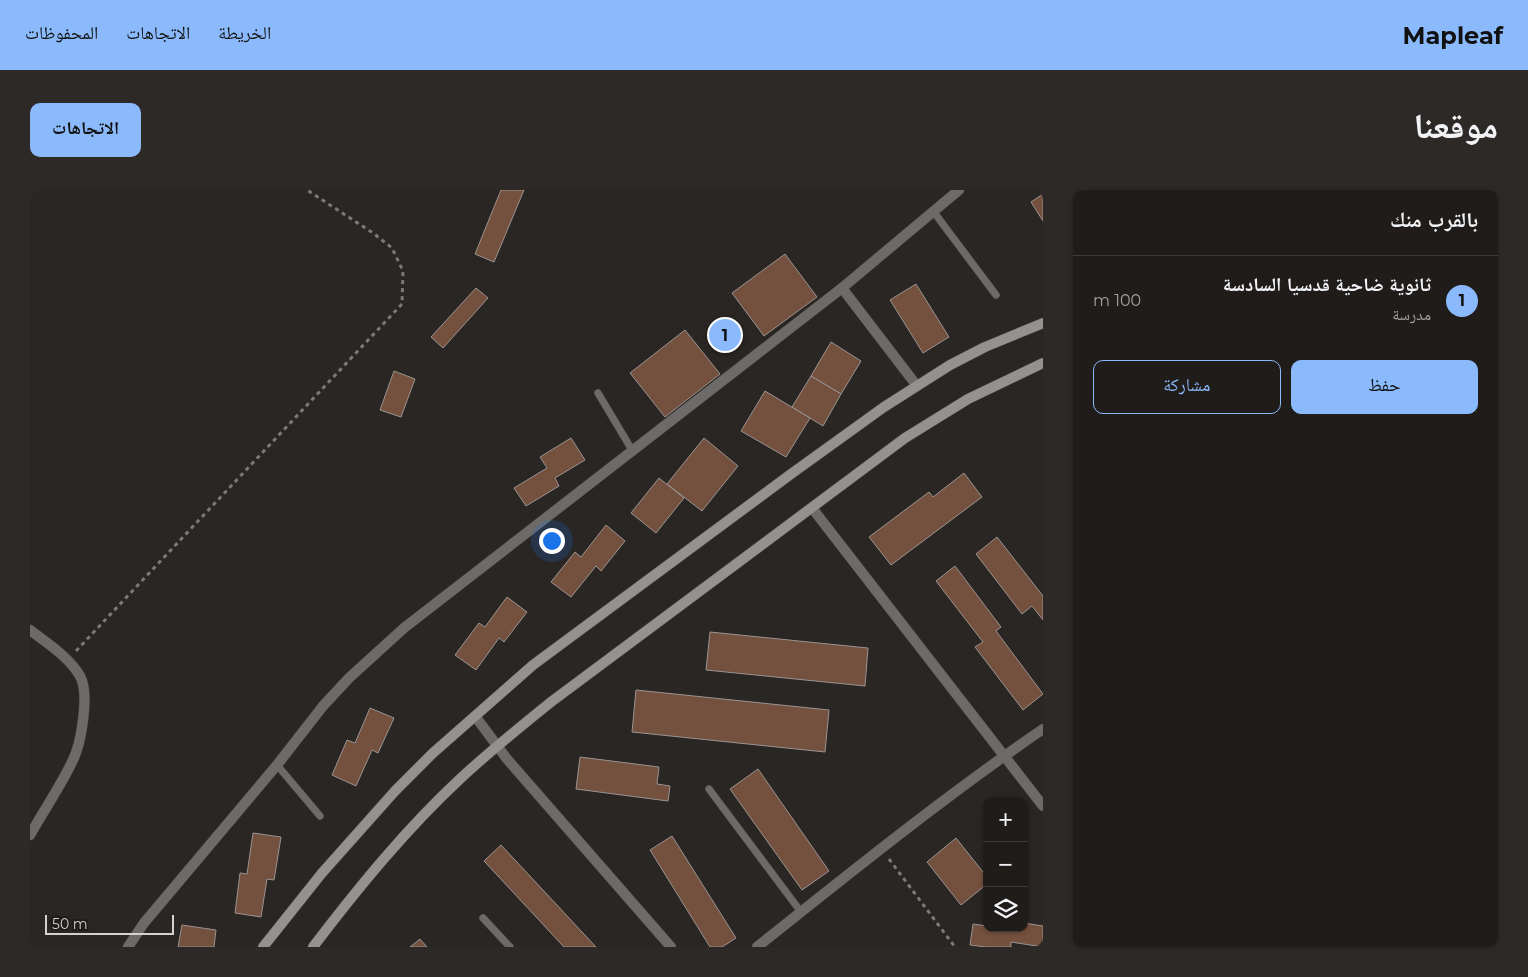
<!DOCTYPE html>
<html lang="ar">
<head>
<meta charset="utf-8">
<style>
	body { margin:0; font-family:Montserrat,"Noto Naskh Arabic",sans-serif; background:#2d2927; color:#f1f3f6; direction:rtl }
	.controls { position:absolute; right:15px; bottom:15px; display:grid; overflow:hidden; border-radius:10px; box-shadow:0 1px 4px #0004 }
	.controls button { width:45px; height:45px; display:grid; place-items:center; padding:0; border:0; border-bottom:1px solid #3d3a39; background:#201c1a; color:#f1f3f6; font:25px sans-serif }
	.scale { position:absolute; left:15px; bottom:12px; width:129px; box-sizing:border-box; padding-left:5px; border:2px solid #d4d1cf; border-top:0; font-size:14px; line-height:18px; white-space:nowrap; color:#d4d1cf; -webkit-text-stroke:4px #201c1a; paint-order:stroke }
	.you { position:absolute; left:521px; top:350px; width:18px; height:18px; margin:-12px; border:4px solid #fff; border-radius:50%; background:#1a73e8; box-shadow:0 0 0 8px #1a73e833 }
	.badge { display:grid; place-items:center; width:32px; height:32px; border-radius:50%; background:#8bbafc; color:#111; font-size:16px; font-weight:700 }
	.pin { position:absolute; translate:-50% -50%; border:2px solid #fff; box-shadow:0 1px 5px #0006 }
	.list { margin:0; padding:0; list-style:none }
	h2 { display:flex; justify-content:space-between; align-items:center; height:65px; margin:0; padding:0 20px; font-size:21px }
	h2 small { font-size:16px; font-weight:400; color:#a2a1a2 }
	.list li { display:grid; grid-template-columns:32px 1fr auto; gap:15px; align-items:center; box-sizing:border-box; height:90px; padding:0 20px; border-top:1px solid #3d3a39 }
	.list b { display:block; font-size:19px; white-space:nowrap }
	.list p { margin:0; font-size:16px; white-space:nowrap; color:#a2a1a2 }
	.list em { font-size:16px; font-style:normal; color:#a2a1a2 }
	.actions { display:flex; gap:10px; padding:15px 20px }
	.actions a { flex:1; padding:11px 0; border:1px solid #8bbafc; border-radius:10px; text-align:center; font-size:18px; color:#8bbafc }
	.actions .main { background:#8bbafc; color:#111 }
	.icon { flex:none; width:28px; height:28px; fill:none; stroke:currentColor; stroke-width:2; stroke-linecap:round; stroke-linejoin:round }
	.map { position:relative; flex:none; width:1013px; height:757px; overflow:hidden; direction:ltr; border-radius:10px }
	header { display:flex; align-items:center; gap:30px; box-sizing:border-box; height:70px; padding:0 25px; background:#8bbafc; color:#111 }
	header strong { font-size:24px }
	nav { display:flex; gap:28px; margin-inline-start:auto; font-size:18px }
	.intro { display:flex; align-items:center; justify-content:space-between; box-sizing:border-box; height:120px; padding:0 30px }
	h1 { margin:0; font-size:35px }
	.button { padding:12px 22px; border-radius:10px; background:#8bbafc; color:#111; font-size:18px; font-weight:700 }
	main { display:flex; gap:30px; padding:0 30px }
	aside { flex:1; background:#201c1a; border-radius:10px; box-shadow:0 1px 4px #0004 }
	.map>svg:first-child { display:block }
	.building { fill:#74503e; stroke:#9a9492 }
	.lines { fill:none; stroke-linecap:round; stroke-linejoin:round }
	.lane-casing { stroke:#45413f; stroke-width:8 }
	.street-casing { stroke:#45413f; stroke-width:11 }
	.secondary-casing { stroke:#45413f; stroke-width:11 }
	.path { stroke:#7d7977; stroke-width:3; stroke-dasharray:4 4; stroke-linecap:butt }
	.lane { stroke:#6d6b69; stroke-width:7 }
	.street { stroke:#6d6b69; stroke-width:10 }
	.secondary { stroke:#95918f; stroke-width:10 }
</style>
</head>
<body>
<header>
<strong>Mapleaf</strong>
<nav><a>الخريطة</a><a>الاتجاهات</a><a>المحفوظات</a></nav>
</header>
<div class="intro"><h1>موقعنا</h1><a class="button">الاتجاهات</a></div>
<main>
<aside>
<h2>بالقرب منك<small></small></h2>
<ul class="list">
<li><span class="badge">1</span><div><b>ثانوية ضاحية قدسيا السادسة</b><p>مدرسة</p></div><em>100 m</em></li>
</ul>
<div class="actions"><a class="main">حفظ</a><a>مشاركة</a></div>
</aside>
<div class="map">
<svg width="1013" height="757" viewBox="0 0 1013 757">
	<rect width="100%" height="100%" fill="#2a2623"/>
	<!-- building -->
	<g class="building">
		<polygon points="471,0 494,0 464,72 445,64"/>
		<polygon points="1013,4 1013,31 1001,12"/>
		<polygon points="755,64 787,107 734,146 702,103"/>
		<polygon points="886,94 919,147 893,163 860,110"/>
		<polygon points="446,98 458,108 413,158 401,147"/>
		<polygon points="655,140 690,184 635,227 600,183"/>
		<polygon points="801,152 831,171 811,204 781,186"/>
		<polygon points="364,181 385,189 371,227 350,220"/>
		<polygon points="781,186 811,204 793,236 762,217"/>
		<polygon points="735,201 780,228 756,267 711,241"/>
		<polygon points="541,248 555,270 525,288 529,296 496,316 484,298 517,278 510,267"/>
		<polygon points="674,248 708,276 672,321 637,294"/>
		<polygon points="934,283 952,307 861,375 839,347 899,302 903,307"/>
		<polygon points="629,288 654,308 626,343 601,323"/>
		<polygon points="576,335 595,351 571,381 566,376 541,407 521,392 545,362 551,367"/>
		<polygon points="967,347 1013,406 1013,430 1002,416 992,424 946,364"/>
		<polygon points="925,376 971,437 966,441 1013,504 993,520 945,457 953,452 906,391"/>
		<polygon points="477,407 497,422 474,452 469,448 446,480 425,465 449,433 455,437"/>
		<polygon points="680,442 838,458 835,496 676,480"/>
		<polygon points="606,500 799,520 795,562 602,542"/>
		<polygon points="340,518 364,528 348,563 342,560 326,596 302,585 317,550 325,553"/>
		<polygon points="550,567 629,577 627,594 640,596 638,611 546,599"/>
		<polygon points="728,579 799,681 772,700 700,599"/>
		<polygon points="223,643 251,647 244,690 237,689 231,727 205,723 210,683 217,684"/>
		<polygon points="642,646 706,748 692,757 680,757 620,660"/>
		<polygon points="926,648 957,687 957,694 931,715 897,672"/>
		<polygon points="471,655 566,757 534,757 454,671"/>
		<polygon points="994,733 1013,736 1013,757 981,752 981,757 956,757 940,755 943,734 957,736 957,738 982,740 983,738 994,738"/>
		<polygon points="152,735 186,740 184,757 148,757"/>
		<polygon points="390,749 397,757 380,757"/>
	</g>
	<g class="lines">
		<defs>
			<g id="lane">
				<polyline points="903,21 966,105"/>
				<polyline points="568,203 602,260"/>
				<polyline points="247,575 290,626"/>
				<polyline points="679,599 771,722"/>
				<polyline points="453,728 480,757"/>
			</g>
			<g id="street">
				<polyline points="812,98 887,196"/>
				<polyline points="782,318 1013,616"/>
				<path d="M0,440C17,453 39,467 50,486C60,504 51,555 42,572C30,597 14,620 0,645"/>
				<polyline points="445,526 477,569 641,757"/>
				<polyline points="98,757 114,733 247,575 293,516 319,488 374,438 812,98 929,0"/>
				<path d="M727,757C821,682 914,607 1013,539"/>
			</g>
			<g id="secondary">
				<polyline points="233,757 292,683 365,601 403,563 503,475 761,284 854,217 920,175 955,157 1013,133"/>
				<path d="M283,757C328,698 376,639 431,588C460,561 490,537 521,512L875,248L938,209L1013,173"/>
			</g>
		</defs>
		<!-- lane casing -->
		<use href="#lane" class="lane-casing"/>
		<!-- street casing -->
		<use href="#street" class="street-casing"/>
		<!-- secondary casing -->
		<use href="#secondary" class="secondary-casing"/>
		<!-- path -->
		<g class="path">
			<polyline points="46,461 372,114 373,81 362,58 343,43 277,0"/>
			<polyline points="859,669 925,757"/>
		</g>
		<!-- lane -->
		<use href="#lane" class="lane"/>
		<!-- street -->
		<use href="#street" class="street"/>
		<!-- secondary -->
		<use href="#secondary" class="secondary"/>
	</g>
</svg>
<div class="controls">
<button>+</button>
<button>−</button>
<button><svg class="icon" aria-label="layers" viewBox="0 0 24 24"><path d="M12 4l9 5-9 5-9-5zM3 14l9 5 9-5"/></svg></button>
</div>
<div class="scale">50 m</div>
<div class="you"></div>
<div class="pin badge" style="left:695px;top:145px">1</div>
</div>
</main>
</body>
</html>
